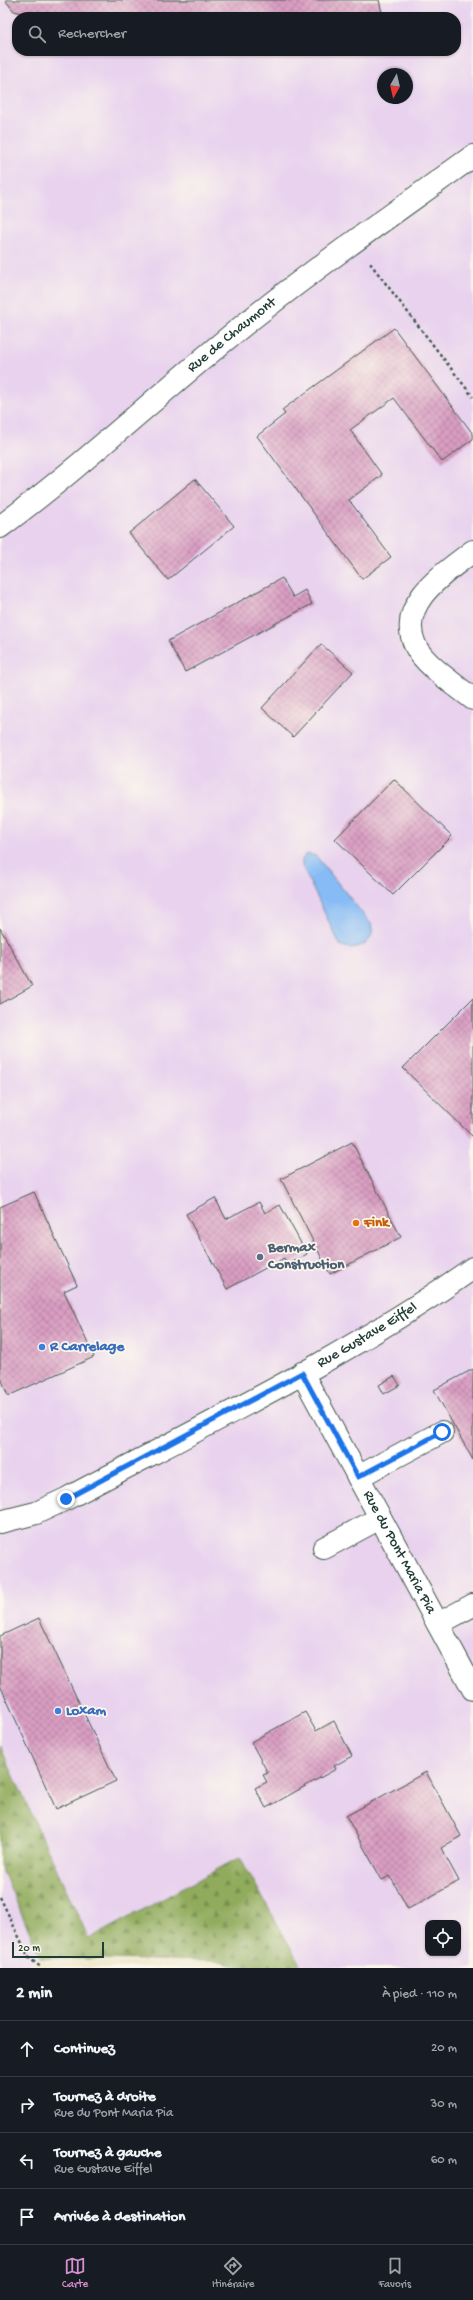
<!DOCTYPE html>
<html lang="fr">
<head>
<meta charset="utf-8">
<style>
	body { margin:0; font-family:"Gochi Hand",sans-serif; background:#20242c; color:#f1f3f6 }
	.controls { position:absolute; right:12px; bottom:12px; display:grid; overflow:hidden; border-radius:8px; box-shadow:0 1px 3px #0004 }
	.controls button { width:36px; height:36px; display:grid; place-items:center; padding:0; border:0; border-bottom:1px solid #363941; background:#171b24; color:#f1f3f6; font:20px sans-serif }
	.compass { position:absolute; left:377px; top:68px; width:36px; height:36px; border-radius:50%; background:#171b24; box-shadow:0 1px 3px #0004; rotate:188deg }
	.scale { position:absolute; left:12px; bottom:10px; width:92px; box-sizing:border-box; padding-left:4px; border:2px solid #1f3d34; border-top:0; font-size:11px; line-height:14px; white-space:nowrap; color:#1f3d34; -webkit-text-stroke:3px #fbf7ec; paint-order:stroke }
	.stop { position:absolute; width:12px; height:12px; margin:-9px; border:3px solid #1a73e8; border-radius:50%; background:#fff }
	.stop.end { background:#1a73e8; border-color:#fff; box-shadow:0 1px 4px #0008 }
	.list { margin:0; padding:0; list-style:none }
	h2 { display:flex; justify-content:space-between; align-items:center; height:52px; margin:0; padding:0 16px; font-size:17px }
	h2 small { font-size:13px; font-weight:400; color:#9ea1a6 }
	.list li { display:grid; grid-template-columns:26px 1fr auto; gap:12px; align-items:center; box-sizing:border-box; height:56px; padding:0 16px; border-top:1px solid #363941 }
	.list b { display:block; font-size:15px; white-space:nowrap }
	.list p { margin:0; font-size:13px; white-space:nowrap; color:#9ea1a6 }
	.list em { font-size:13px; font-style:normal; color:#9ea1a6 }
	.icon { flex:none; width:22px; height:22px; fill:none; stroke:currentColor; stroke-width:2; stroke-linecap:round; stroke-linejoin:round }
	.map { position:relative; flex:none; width:473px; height:1968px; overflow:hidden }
	.search { position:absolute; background:#171b24; box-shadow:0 1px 3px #0004; left:12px; right:12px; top:12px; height:44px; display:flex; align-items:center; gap:10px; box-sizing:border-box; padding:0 14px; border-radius:16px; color:#9ea1a6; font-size:15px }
	.sheet { height:276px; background:#171b24 }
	nav { display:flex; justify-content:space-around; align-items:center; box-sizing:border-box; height:56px; border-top:1px solid #363941; background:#171b24; font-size:11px; color:#9ea1a6 }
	nav a { display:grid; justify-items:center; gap:2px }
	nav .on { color:#d690ce }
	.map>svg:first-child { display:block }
	.built { fill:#e8d2ee; fill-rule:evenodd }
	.forest { fill:url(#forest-firs); stroke:#587448 }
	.water { fill:#87bbf5; stroke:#537c94 }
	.building { fill:url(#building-cross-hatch) }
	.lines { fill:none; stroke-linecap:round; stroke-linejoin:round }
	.minor-casing { stroke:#3e564b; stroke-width:24 }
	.path { stroke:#3e564b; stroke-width:2.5; stroke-dasharray:3 3; stroke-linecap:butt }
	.minor { stroke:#fff; stroke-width:22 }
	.route { stroke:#1a73e8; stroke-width:5 }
	.food-dot { fill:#e8710a; stroke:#fbf7ec; stroke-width:1.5 }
	.service-dot { fill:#5c6f8a; stroke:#fbf7ec; stroke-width:1.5 }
	.shop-dot { fill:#3f7fe0; stroke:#fbf7ec; stroke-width:1.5 }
	.labels { text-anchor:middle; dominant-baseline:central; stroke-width:3.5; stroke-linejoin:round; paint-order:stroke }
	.street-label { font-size:15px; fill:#1f3d34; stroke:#fbf7ec }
	.food-label { font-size:15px; font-weight:bold; fill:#c56008; stroke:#fbf7ec; text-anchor:start }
	.service-label { font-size:15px; font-weight:bold; fill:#4e5e75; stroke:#fbf7ec; text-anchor:start }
	.shop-label { font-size:15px; font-weight:bold; fill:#366cbe; stroke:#fbf7ec; text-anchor:start }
</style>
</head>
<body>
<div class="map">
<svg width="473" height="1968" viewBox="0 0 473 1968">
	<defs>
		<pattern id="forest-firs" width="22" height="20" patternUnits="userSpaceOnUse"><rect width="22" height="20" fill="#90ab5c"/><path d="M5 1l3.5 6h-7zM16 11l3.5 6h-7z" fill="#758c4d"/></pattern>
		<pattern id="building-cross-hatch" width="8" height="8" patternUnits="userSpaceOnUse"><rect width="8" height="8" fill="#da9ec3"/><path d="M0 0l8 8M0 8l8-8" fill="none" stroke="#b0829f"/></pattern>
	</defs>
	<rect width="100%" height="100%" fill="#fbf7ec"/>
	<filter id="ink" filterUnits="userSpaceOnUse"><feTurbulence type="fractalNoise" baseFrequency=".025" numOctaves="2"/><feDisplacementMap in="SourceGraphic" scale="8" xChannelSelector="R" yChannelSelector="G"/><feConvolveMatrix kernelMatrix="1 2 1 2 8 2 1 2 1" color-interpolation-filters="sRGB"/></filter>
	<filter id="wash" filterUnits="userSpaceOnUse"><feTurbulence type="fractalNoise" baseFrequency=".012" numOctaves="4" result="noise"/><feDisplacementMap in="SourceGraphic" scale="16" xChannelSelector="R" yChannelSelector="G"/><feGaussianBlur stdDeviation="0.9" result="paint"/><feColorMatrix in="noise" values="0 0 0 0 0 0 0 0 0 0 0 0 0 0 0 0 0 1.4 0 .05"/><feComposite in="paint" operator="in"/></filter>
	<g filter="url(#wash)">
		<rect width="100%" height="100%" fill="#efe7cb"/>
		<!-- built -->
		<g class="built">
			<path d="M0,0H473V1968H302L240,1857L89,1939L0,1746ZM17,17H456V51H17ZM383,74H407V98H383ZM428,1923H458V1953H428Z"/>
			<polygon points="0,1865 41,1958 24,1968 0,1968"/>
		</g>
		<!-- forest -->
		<polygon class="forest" points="0,1746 89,1939 240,1857 302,1968 244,1968 215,1961 41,1958 0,1865"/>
		<!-- water -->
		<path class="water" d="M309,854L316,856L371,924C378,943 354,953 340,945L302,866V860L305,855Z"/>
		<g id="blocks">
			<!-- building -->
			<g class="building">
				<polygon points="5,0 379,0 383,17 39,17 14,11"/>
				<polygon points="394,328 473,434 473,439 442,462 394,398 350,430 382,475 349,500 391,557 362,579 257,436 285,414 282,410"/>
				<polygon points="195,479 234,526 168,580 129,533"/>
				<polygon points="282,578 293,597 305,590 312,604 185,672 168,641"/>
				<polygon points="321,644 353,672 293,737 262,708"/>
				<polygon points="394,779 452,836 393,895 335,839"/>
				<polygon points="0,928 32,986 0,1004"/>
				<polygon points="473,998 473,1137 403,1068"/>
				<polygon points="352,1142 401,1237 330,1274 281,1179"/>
				<polygon points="34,1192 77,1285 64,1291 94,1357 8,1396 0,1375 0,1207"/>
				<polygon points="215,1198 226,1219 259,1202 265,1213 280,1205 307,1254 287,1265 284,1258 227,1289 186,1214"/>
				<polygon points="473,1369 473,1460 434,1390"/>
				<polygon points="394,1376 400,1385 384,1394 379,1385"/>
				<polygon points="39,1618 116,1781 56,1809 0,1685 0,1636"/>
				<polygon points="305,1712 316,1731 334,1721 352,1756 334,1766 336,1769 266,1808 255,1788 267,1782 263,1775 268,1773 251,1742"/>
				<polygon points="426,1772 461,1836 441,1848 459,1881 408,1909 390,1876 382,1880 346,1816"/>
			</g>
		</g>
	</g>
	<g filter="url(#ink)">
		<use href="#blocks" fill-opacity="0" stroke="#3e564b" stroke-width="1"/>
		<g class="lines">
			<defs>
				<g id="minor">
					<path id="s1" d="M0,527C78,469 149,403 223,342C303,276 389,217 473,156"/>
					<path d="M473,551C445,573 396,603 415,645C423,664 457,686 473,699"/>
					<path id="s2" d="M302,1373L473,1689"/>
					<polyline points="358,1477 442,1432"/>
					<path id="s3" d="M0,1522L36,1513L66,1499C203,1426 345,1358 473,1268"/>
					<polyline points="324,1548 380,1518"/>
					<polyline points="438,1624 473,1605"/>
				</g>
			</defs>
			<!-- minor casing -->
			<use href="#minor" class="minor-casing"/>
			<!-- path -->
			<g class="path">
				<polyline points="370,263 473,397"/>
				<polyline points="0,1897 29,1958 42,1968"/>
			</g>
			<!-- minor -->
			<use href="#minor" class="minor"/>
		</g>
	</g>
	<g class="lines" filter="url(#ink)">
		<!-- route -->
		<polyline class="route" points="66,1499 302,1373 358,1477 442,1432"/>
	</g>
	<!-- markers -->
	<circle class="food-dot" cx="356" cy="1223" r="4"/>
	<circle class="service-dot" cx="260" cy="1257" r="4"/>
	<g class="shop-dot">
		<circle cx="42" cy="1347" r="4"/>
		<circle cx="58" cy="1711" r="4"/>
	</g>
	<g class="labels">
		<!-- street labels -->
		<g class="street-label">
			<text stroke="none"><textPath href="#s1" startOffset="301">Rue de Chaumont</textPath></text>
			<text stroke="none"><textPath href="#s3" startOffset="413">Rue Gustave Eiffel</textPath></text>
			<text stroke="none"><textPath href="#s2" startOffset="204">Rue du Pont Maria Pia</textPath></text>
		</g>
		<!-- food labels -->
		<g class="food-label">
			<text x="364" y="1223">Fink</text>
		</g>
		<!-- service labels -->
		<g class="service-label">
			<text x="268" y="1248">Bermax<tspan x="268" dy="17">Construction</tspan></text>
		</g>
		<!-- shop labels -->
		<g class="shop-label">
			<text x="50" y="1347">R Carrelage</text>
			<text x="66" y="1711">Loxam</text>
		</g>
	</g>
</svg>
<div class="controls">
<button><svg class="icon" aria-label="locate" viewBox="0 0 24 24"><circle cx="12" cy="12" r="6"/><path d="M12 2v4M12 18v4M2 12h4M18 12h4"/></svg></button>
</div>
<svg class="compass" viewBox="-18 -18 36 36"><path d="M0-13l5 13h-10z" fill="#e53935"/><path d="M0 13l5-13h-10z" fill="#9ea1a6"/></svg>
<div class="scale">20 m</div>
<div class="stop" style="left:442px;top:1432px"></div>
<div class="stop end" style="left:66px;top:1499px"></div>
<div class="search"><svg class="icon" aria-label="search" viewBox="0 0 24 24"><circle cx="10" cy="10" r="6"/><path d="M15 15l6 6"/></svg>Rechercher</div>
</div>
<section class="sheet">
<h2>2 min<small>À pied · 110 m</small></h2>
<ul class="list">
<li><svg class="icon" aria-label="ahead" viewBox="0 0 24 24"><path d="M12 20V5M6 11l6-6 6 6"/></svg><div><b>Continuez</b></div><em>20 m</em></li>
<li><svg class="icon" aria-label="right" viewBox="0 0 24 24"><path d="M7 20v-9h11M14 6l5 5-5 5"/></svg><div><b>Tournez à droite</b><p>Rue du Pont Maria Pia</p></div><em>30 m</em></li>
<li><svg class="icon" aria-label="left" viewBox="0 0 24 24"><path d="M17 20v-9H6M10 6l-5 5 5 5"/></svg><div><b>Tournez à gauche</b><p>Rue Gustave Eiffel</p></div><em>60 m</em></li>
<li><svg class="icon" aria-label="arrive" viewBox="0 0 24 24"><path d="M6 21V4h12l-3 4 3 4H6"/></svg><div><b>Arrivée à destination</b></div></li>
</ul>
</section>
<nav>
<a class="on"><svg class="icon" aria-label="map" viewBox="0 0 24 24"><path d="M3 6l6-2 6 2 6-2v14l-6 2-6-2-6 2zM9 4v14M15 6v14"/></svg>Carte</a>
<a><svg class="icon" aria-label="directions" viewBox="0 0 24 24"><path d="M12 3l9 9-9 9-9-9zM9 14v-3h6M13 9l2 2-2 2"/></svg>Itinéraire</a>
<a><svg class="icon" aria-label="saved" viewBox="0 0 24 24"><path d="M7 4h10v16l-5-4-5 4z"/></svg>Favoris</a>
</nav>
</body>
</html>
